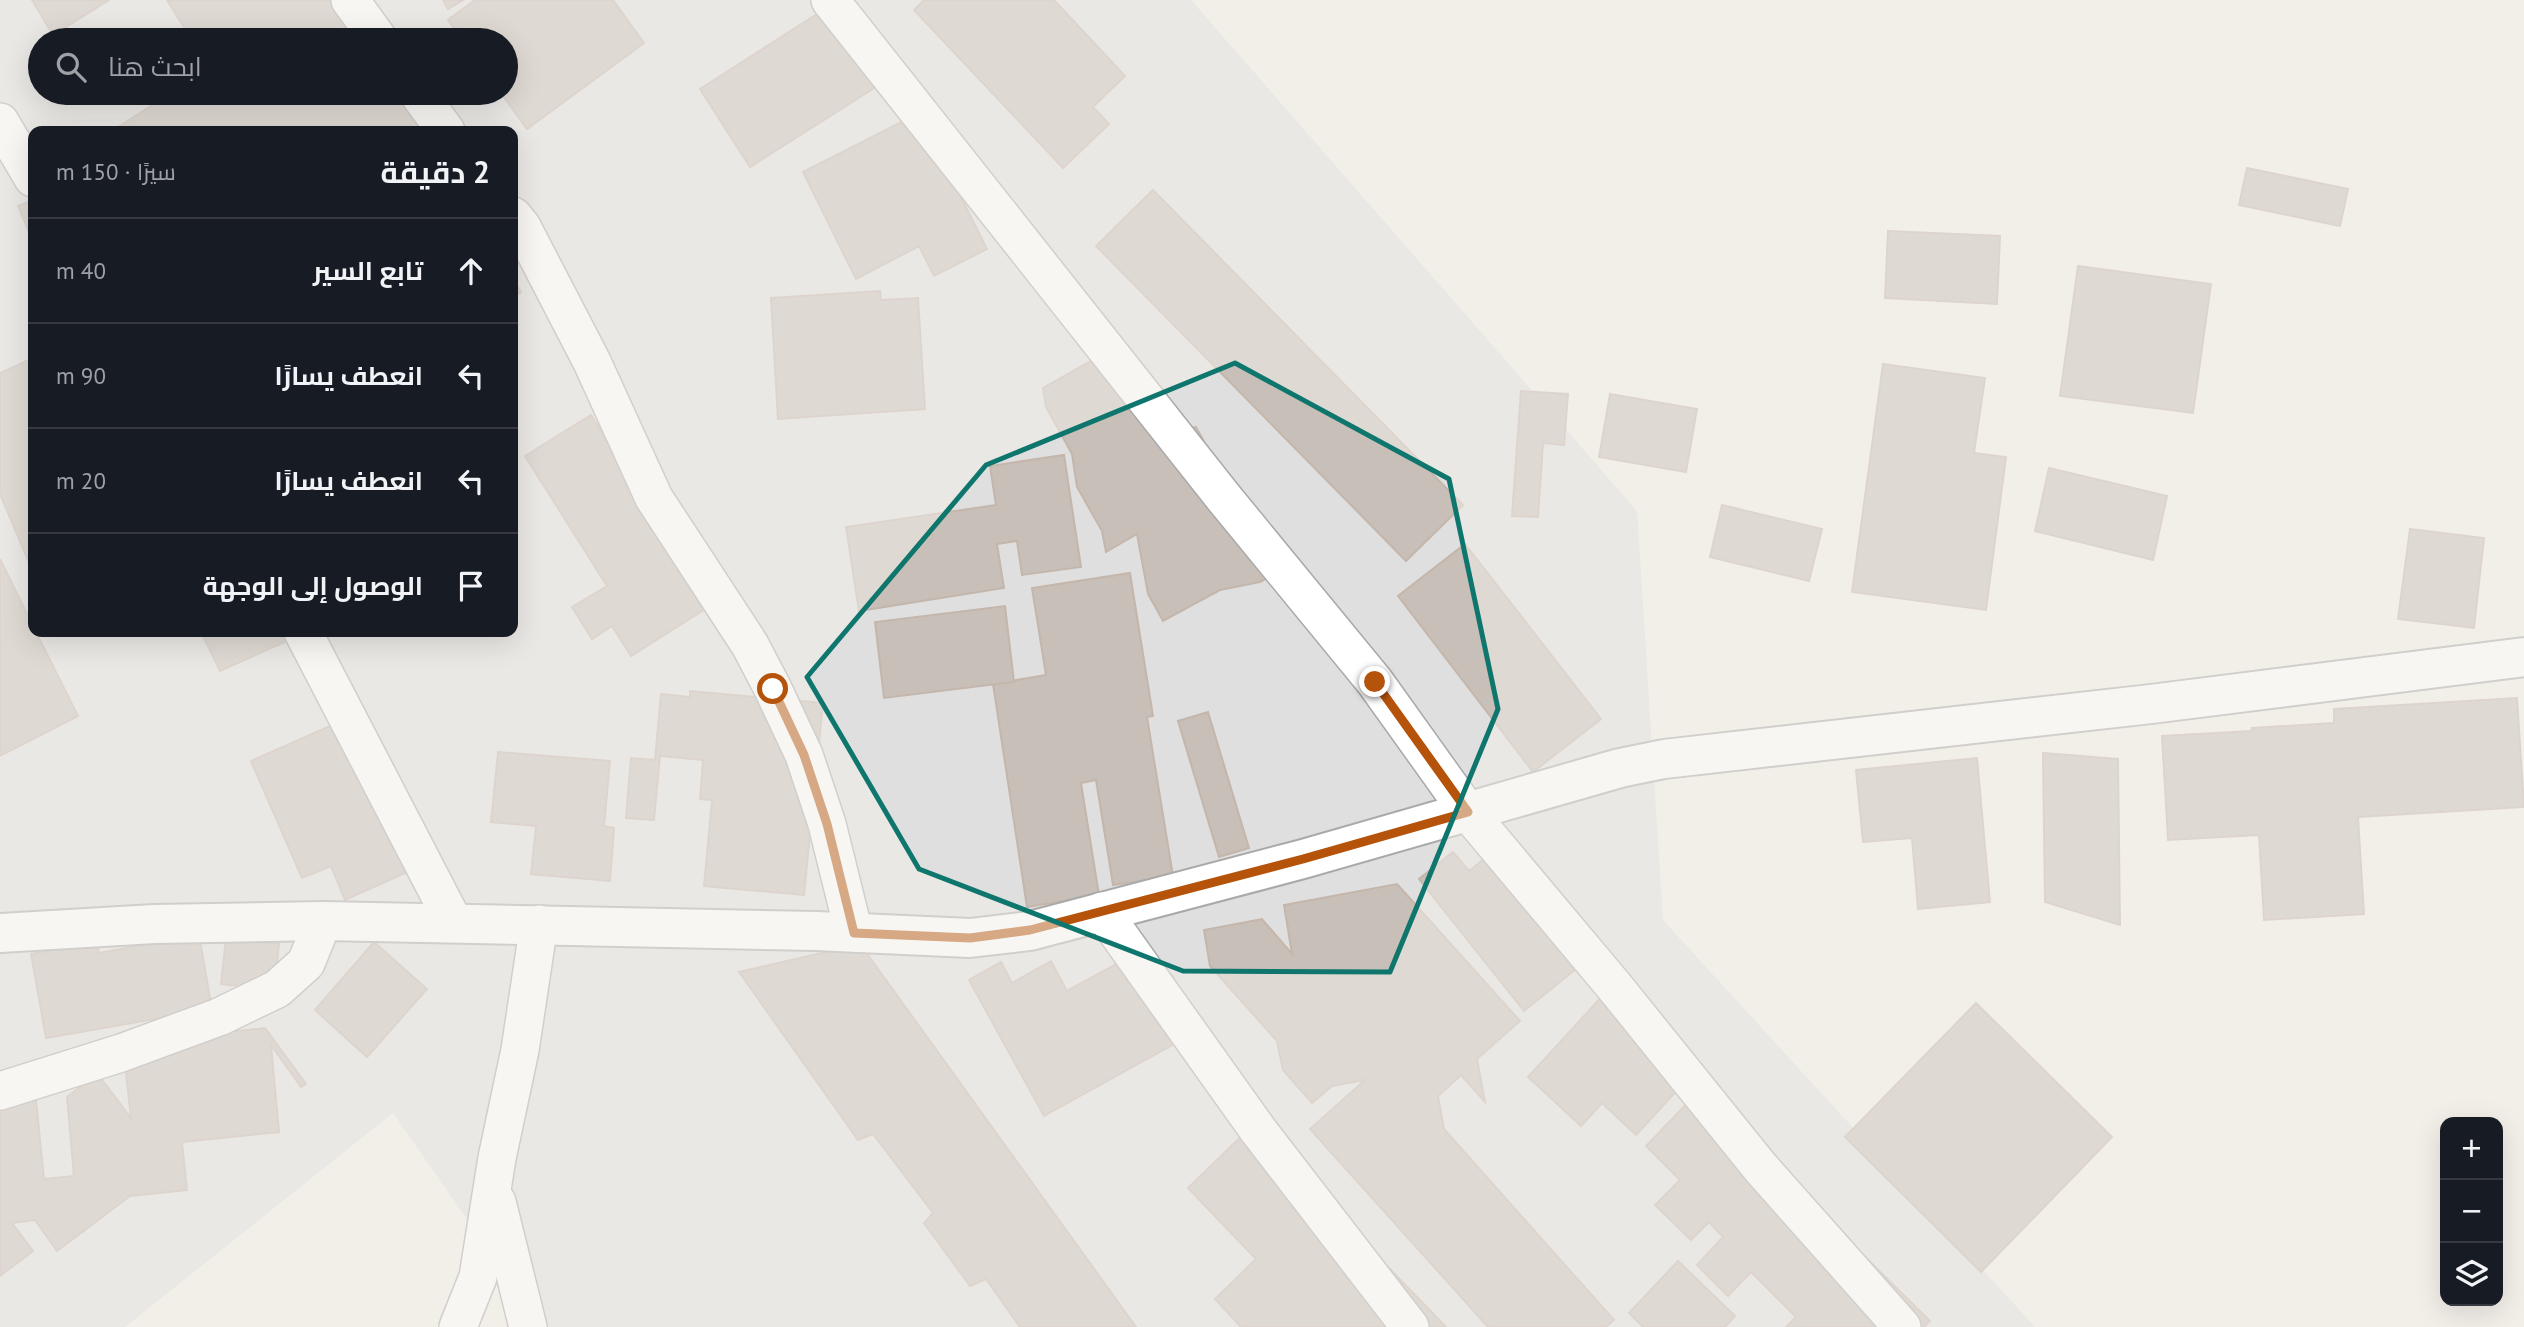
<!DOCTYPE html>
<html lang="ar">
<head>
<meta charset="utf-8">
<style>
	body { margin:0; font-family:"PT Sans",Cairo,sans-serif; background:#242831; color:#f1f3f6; direction:rtl }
	.controls { position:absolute; right:21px; bottom:21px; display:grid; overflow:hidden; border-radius:14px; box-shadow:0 7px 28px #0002 }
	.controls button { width:63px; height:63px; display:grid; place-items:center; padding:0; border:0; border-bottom:2px solid #363941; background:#171b24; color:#f1f3f6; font:35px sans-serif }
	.stop { position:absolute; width:21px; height:21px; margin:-16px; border:5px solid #b45309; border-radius:50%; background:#fff }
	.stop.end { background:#b45309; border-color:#fff; box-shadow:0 2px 7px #0008 }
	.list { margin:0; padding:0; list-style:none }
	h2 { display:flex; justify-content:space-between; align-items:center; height:91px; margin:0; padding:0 28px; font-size:30px }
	h2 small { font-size:23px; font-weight:400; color:#9ea1a6 }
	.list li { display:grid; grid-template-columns:46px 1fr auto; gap:21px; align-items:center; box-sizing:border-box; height:105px; padding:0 28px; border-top:2px solid #363941 }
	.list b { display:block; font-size:26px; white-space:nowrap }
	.list em { font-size:23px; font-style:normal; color:#9ea1a6 }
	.icon { flex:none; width:38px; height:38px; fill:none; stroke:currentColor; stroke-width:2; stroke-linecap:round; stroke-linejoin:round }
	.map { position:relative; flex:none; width:2524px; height:1327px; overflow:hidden; direction:ltr }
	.search { position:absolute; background:#171b24; box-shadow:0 7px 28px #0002; left:28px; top:28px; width:490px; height:77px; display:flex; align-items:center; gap:18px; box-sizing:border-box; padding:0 24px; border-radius:38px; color:#9ea1a6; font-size:26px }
	.panel { position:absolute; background:#171b24; box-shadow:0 7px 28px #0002; left:28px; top:126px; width:490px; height:511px; border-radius:14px; direction:rtl }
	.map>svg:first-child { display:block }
	.residential { fill:#e0dfdf; fill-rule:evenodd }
	.building { fill:#c7bfb8; stroke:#c4b6ab; stroke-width:2 }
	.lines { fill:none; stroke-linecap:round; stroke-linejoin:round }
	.minor-casing { stroke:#a9a9a9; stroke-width:40 }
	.tertiary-casing { stroke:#a9a9a9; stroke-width:42 }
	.minor { stroke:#fff; stroke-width:37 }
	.tertiary { stroke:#fff; stroke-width:38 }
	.route { stroke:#b45309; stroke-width:9 }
	.marked { fill:none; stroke:#0f766e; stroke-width:5; stroke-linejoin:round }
</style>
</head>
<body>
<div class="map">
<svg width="2524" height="1327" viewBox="0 0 2524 1327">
	<rect width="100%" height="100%" fill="#f2efe9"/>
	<!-- residential -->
	<path class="residential" d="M0,0H1191L1637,511L1663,920L2035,1327H542L393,1113L125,1327H0ZM40,40H506V93H40ZM33,131H513V632H33Z"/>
	<!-- building -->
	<g class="building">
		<polygon points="32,0 109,0 53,35"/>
		<polygon points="167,0 339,0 364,40 192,40"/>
		<polygon points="443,0 463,0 448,9"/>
		<polygon points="475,0 613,0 644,43 527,129 501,93 506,93 506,40 463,40 448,20"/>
		<polygon points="839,0 890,78 750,167 700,89"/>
		<polygon points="924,0 1054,0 1125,76 1093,107 1109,124 1063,168 914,10"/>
		<polygon points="171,93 397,93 421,131 112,131"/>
		<polygon points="919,113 987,249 934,276 919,246 856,279 803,172"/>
		<polygon points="2247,168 2348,189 2340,226 2239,205"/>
		<polygon points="1153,190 1463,505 1406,561 1096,246"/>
		<polygon points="33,200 33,241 18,206"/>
		<polygon points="1888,231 2000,236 1997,304 1885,298"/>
		<polygon points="2078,266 2211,284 2193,413 2060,396"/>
		<polygon points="513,279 521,292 513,298"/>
		<polygon points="880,291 881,300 918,298 925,409 778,419 771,298"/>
		<polygon points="33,358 33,572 0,494 0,373"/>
		<polygon points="1096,358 1166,432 1196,427 1277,573 1260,582 1220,590 1163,621 1148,594 1137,534 1106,552 1102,531 1077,487 1072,454 1046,407 1043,388"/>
		<polygon points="1883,364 1985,378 1974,453 2006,457 1986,610 1852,592"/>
		<polygon points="1521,391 1568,394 1564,445 1543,443 1538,517 1512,516"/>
		<polygon points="1610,394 1697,409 1686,472 1599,457"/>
		<polygon points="591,415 710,606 631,656 612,626 592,639 572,607 607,586 525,456"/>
		<polygon points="1064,455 1081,567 1022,575 1017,541 997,544 1004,588 859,611 846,527 996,505 990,466"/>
		<polygon points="2049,468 2167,496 2153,560 2035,531"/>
		<polygon points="1722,505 1822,529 1809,581 1710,557"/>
		<polygon points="2410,529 2484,538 2474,628 2398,619"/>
		<polygon points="1465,544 1601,719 1533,772 1398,596"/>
		<polygon points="0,559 33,626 33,632 36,632 78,716 0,756"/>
		<polygon points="1130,573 1153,716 1147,717 1173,876 1113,885 1096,780 1081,783 1099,895 1027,907 993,684 1046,675 1032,588"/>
		<polygon points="1005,606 1014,682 884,698 875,622"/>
		<polygon points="201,632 307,632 220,671"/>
		<polygon points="690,691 823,703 804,895 704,886 712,800 700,799 703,760 660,756 654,820 626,818 631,758 655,760 661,694 690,697"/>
		<polygon points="2517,698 2524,807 2358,817 2364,914 2264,920 2259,835 2168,840 2162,736 2251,731 2252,728 2334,723 2334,709"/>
		<polygon points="364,711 430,862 345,900 331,866 302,878 251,761"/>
		<polygon points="1208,712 1249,848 1219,857 1178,721"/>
		<polygon points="498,752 610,761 604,826 614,828 610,881 531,874 536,826 491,822"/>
		<polygon points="2043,753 2118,759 2120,925 2045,902"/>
		<polygon points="1977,758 1990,902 1918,909 1912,838 1863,842 1856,770"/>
		<polygon points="1453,852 1469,871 1493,852 1582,964 1524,1011 1419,879"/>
		<polygon points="1397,884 1520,1021 1477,1059 1485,1102 1461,1075 1438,1096 1444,1129 1614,1320 1606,1327 1488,1327 1310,1129 1365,1080 1332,1086 1312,1103 1283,1070 1277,1041 1210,966 1204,930 1262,919 1292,954 1284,905"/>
		<polygon points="199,935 212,1009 46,1038 31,954 97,942 99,953"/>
		<polygon points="226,938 279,944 274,990 221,984"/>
		<polygon points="374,942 427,989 367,1057 315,1010"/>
		<polygon points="860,944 1136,1327 1020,1327 986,1279 970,1286 924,1223 933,1213 873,1134 858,1140 739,972"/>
		<polygon points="1138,952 1156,984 1172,975 1201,1029 1044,1116 969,980 1001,962 1012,983 1051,961 1067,991"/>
		<polygon points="1606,992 1693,1073 1636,1135 1602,1103 1581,1126 1528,1077"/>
		<polygon points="1976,1003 2112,1137 1981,1272 1845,1137"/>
		<polygon points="265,1028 306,1084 301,1087 271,1045 279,1132 182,1142 187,1190 130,1196 57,1251 35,1220 12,1223 33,1251 0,1276 0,1103 36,1100 44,1179 74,1176 67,1097 92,1078 100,1077 131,1118 124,1054 188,1036"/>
		<polygon points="1698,1092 1930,1321 1924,1327 1786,1327 1796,1317 1751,1272 1728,1296 1697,1265 1723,1237 1709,1222 1691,1240 1655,1205 1680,1180 1646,1146"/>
		<polygon points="1252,1126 1446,1327 1241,1327 1215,1299 1256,1259 1188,1188"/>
		<polygon points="1678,1261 1735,1316 1725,1327 1643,1327 1629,1313"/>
	</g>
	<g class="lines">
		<defs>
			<g id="minor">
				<polyline points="350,0 379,40"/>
				<polyline points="830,0 1224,498 1375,682 1468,812 1614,986 1760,1167 1902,1327"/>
				<polyline points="418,93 446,131"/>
				<polyline points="0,122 33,178"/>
				<polyline points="513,216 522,227 592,362 654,498 750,645 773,689 804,755 827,824 854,933"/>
				<polyline points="303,632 454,923"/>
				<polyline points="1102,911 1258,1130 1410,1327"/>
				<polyline points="0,1091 121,1053 219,1017 277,989 306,963 323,921"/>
				<polyline points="497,1202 528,1327"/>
				<polyline points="458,1327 478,1277 497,1158 520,1050 539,924"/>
			</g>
			<polyline id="tertiary" points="0,933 154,924 323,921 816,931 970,938 1030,931 1303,859 1620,768 1664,759 2151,704 2524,657"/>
		</defs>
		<!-- minor casing -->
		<use href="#minor" class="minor-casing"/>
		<!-- tertiary casing -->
		<use href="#tertiary" class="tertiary-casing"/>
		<!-- minor -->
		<use href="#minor" class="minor"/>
		<!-- tertiary -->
		<use href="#tertiary" class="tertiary"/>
	</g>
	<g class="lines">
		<!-- route -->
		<polyline class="route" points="773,689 804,755 827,824 854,933 970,938 1030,930 1303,859 1468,812 1375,682"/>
	</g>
	<!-- marked area -->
	<path d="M0 0H2524V1327H0ZM1235,363L1449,479L1498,709L1390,972L1183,971L919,869L807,677L986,465Z" fill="#f2efe9" fill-opacity=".55" fill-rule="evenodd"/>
	<path class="marked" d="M1235,363L1449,479L1498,709L1390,972L1183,971L919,869L807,677L986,465Z"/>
</svg>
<div class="controls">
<button>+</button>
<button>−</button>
<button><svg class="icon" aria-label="layers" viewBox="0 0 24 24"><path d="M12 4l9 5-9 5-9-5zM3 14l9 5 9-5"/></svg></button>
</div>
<div class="stop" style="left:773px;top:689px"></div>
<div class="stop end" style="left:1375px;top:682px"></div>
<div class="search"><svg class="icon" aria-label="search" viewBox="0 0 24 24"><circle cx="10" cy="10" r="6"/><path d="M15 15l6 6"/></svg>ابحث هنا</div>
<section class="panel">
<h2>2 دقيقة<small>سيرًا · 150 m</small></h2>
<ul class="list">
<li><svg class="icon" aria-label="ahead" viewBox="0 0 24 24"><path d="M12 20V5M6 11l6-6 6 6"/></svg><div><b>تابع السير</b></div><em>40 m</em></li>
<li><svg class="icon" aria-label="left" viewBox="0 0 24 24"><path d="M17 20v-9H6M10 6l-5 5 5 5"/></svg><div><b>انعطف يسارًا</b></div><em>90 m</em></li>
<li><svg class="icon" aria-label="left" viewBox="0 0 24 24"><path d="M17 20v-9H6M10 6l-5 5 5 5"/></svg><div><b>انعطف يسارًا</b></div><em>20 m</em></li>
<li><svg class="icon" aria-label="arrive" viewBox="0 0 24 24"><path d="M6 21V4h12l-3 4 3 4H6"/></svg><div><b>الوصول إلى الوجهة</b></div></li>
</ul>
</section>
</div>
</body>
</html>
